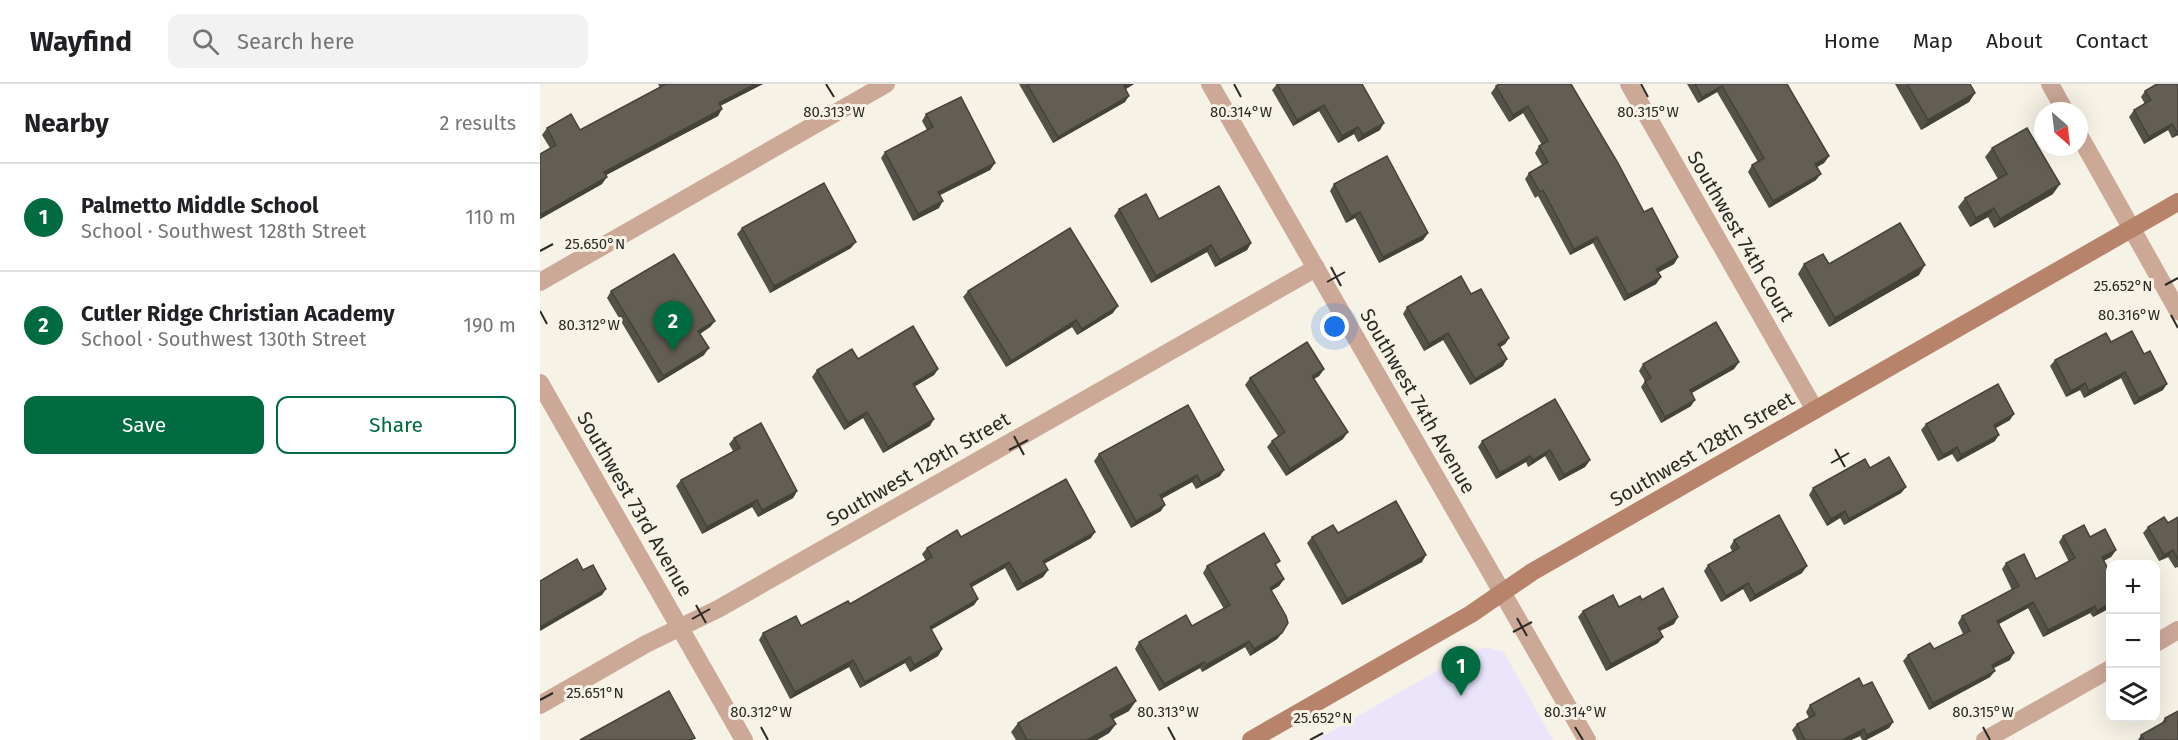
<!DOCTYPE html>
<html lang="en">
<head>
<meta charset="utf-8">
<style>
	body { margin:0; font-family:"Fira Sans",sans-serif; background:#f2f2f2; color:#202124 }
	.controls { position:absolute; right:18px; bottom:18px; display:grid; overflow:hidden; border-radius:12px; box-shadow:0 6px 24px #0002 }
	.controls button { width:54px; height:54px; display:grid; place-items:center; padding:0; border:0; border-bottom:2px solid #e0e0e0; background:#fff; color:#202124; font:30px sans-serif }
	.compass { position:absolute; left:1494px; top:18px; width:54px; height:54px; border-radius:50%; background:#fff; box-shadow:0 6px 24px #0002; rotate:152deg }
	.you { position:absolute; left:795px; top:243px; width:21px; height:21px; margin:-15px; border:4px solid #fff; border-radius:50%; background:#1a73e8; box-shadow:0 0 0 9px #1a73e833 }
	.badge { display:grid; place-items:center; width:39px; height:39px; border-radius:50%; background:#006a41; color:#fff; font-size:20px; font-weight:700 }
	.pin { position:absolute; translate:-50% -50px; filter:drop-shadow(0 2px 3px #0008) }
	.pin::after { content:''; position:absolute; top:32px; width:21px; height:18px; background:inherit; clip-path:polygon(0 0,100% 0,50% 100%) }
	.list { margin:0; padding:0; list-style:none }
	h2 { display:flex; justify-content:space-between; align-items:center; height:78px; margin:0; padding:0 24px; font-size:26px }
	h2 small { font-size:20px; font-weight:400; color:#757577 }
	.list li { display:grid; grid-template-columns:39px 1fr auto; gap:18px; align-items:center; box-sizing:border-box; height:108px; padding:0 24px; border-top:2px solid #e0e0e0 }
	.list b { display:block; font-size:22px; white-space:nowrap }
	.list p { margin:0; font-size:20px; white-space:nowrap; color:#757577 }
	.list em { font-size:20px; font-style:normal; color:#757577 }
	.actions { display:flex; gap:12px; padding:18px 24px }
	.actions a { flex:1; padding:14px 0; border:2px solid #006a41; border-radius:12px; text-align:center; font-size:21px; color:#006a41 }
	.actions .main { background:#006a41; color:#fff }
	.icon { flex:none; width:33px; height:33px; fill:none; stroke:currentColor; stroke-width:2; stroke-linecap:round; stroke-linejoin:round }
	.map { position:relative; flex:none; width:1638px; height:656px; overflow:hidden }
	header { display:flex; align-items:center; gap:36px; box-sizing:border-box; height:84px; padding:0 30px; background:#fff; border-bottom:2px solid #e0e0e0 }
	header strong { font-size:28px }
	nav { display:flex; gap:33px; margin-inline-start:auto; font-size:21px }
	.search { width:420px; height:54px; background:#f2f2f2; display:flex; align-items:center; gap:15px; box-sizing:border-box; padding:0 21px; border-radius:12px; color:#757577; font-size:22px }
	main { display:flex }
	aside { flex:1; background:#fff }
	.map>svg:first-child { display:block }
	.education { fill:#eae5fb }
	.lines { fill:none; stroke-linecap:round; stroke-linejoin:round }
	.street { stroke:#cca897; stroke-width:18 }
	.secondary { stroke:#b7836b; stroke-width:18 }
	.wall { fill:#545148 }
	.shaded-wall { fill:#45423b }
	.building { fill:#625e54; stroke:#45423b; stroke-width:1.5 }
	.ticks { fill:none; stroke:#2b2925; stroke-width:2 }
	.labels { text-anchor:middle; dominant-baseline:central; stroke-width:6; stroke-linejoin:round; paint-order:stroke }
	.street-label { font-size:20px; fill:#2b2925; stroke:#f7f2e6 }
	.ticks-label { font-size:15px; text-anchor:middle; fill:#2b2925; stroke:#f7f2e6; stroke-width:6; stroke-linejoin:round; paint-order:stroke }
</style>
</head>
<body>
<header>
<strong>Wayfind</strong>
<div class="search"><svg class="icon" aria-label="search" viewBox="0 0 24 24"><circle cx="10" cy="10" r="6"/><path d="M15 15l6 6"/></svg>Search here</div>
<nav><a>Home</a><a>Map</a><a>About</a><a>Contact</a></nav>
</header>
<main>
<aside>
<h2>Nearby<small>2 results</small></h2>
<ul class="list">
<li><span class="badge">1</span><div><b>Palmetto Middle School</b><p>School · Southwest 128th Street</p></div><em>110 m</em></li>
<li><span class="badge">2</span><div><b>Cutler Ridge Christian Academy</b><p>School · Southwest 130th Street</p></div><em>190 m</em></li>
</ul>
<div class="actions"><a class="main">Save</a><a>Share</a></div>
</aside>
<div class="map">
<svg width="1638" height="656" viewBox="0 0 1638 656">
	<rect width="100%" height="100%" fill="#f7f2e6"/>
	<!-- education -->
	<polygon class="education" points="946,563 964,568 1013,656 776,656 930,568"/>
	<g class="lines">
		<!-- street -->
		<g class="street">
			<polyline points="670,0 1047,656"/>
			<polyline points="1089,0 1275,326"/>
			<polyline points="1510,0 1525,27"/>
			<polyline points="1539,51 1638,227"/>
			<polyline points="0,198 346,0"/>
			<polyline points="0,299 204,656"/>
			<polyline points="1616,559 1638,546"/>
			<polyline points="0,621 106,560 178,525 776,184"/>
			<polyline points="1445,656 1570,585"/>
		</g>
		<!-- secondary -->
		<polyline class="secondary" points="711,656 931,530 992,488 1638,118"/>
	</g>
	<!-- wall -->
	<g class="wall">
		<polygon points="118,0 223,0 180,22 178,32 65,91 62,100 0,135 0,70 10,64 2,51 7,44 40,46 120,4"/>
		<polygon points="479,0 594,0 586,5 585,18 513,59"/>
		<polygon points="737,0 840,46 818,58 814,50 798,59 779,27 753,42 732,6"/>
		<polygon points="1031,0 1104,128 1138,173 1134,180 1118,188 1121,193 1116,200 1084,217 1053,159 1030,171 998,112 995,114 985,95 989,89 1002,81 995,69 999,62 1002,61 983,29 969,38 951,9 956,2"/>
		<polygon points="1147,0 1247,0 1289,72 1284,79 1277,83 1276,96 1229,124 1208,88 1212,81 1218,78 1177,8 1158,19"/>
		<polygon points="1355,0 1430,0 1435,9 1429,18 1381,46"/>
		<polygon points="1617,0 1638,51 1632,54 1628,46 1604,60 1589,33 1594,26 1605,20 1601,13 1605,7"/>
		<polygon points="386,30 455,79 450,86 400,111 399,124 373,137 341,74 345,68 387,46 382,37"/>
		<polygon points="1452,64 1513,110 1454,144 1448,133 1430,143 1418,123 1425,114 1458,95 1445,73"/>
		<polygon points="794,100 888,149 883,156 839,179 815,134 806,139 790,107"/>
		<polygon points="579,125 619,135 711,159 707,166 675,183 667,168 611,199 574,132"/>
		<polygon points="202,144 311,164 230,209 197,150"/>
		<polygon points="1264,180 1289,180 1379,191 1289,243 1258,190"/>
		<polygon points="71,207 175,237 170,243 160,250 164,271 118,299 67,214"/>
		<polygon points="428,207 573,229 537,251 532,243 466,283 423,213"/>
		<polygon points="931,210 969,254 965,260 960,263 963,282 930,301 903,256 884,267 863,230 867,223"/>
		<polygon points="1571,258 1623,306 1594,321 1581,294 1544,314 1540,306 1526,313 1510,282 1515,276"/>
		<polygon points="318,275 398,285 394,291 374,303 390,342 343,369 323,334 304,346 272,293 277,286"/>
		<polygon points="1199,278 1194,285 1151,309 1151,322 1121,339 1101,303 1105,297 1099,287 1103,280"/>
		<polygon points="784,285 779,292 774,295 803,355 746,392 727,363 732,357 738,352 705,301 710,294"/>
		<polygon points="1015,315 1050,376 1045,383 1019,397 1005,372 988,383 986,378 956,395 938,363 942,357"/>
		<polygon points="1470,336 1455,344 1455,357 1417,378 1412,370 1398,377 1381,346 1386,340"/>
		<polygon points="194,354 257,407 253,414 218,433 212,423 162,450 136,402 141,396 193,367 189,360"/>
		<polygon points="559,370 680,392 656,405 652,398 622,414 621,427 591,444 554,377"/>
		<polygon points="1366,403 1361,409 1304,441 1300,434 1287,442 1269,411 1273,404"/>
		<polygon points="1638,433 1638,483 1635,484 1628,473 1619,477 1603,449 1608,443 1628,439"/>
		<polygon points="798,449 882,478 802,521 767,459 772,453"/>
		<polygon points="1523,452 1550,453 1576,466 1571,473 1564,476 1570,524 1553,533 1550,529 1503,553 1488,524 1459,540 1470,576 1454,584 1450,593 1389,626 1363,577 1368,571 1394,565 1423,550 1418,539 1422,532 1472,506 1462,485 1466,479 1496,495 1529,478 1519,458"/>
		<polygon points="421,453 551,454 504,480 508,486 503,493 477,507 465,484 431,503 438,515 434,521 391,546 402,565 398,572 370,588 365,579 320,604 309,583 250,615 219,556 223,549 261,542 310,520 386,477 382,470 387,464"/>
		<polygon points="1194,456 1262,489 1210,518 1203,505 1181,518 1164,487 1168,481 1192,467 1190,463"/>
		<polygon points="667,482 736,482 744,495 739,502 731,507 742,549 737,555 710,572 705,563 662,588 660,584 619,607 595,565 599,558 652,542 684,525 663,489"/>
		<polygon points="1102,516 1134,540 1120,547 1123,553 1118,559 1066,587 1038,533 1043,527 1079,523"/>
		<polygon points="1323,602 1353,638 1349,644 1326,656 1322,656 1320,652 1311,656 1257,656 1252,646 1257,640 1269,634 1266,628 1270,621"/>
		<polygon points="589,627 573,635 576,640 569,649 557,656 476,656 471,648 478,639"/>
		<polygon points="1625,634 1638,656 1598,656 1601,651 1621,640"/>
	</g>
	<!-- shaded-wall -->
	<g class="shaded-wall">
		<polygon points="215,0 223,0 174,25 179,19"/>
		<polygon points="588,0 594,0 579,9 584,2"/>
		<polygon points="1182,2 1177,8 1158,19 1162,13"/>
		<polygon points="1435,9 1429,18 1381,46 1388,36"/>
		<polygon points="589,12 585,18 513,59 518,53"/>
		<polygon points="784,21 779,27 753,42 757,36"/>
		<polygon points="988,22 983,29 969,38 973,31"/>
		<polygon points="182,25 178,32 59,95 64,88"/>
		<polygon points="844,39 840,46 818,58 823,51"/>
		<polygon points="1632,40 1628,46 1604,60 1609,53"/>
		<polygon points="818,43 814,50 798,59 802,52"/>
		<polygon points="1638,47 1638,51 1632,54 1637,48"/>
		<polygon points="1289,72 1284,79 1270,87 1275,80"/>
		<polygon points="455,79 450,86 394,114 398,108"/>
		<polygon points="1281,90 1276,96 1229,124 1233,117"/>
		<polygon points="67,93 62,100 0,135 0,131"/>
		<polygon points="1520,100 1513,110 1454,144 1460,135"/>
		<polygon points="403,117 399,124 373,137 378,130"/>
		<polygon points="1454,124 1448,133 1430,143 1436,134"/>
		<polygon points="820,128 815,134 806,139 811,132"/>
		<polygon points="888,149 883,156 839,179 843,173"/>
		<polygon points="1057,153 1053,159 1030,171 1034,165"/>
		<polygon points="316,158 311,164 230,209 234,202"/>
		<polygon points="711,159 707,166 675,183 680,176"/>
		<polygon points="671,161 667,168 611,199 616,192"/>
		<polygon points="1138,173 1134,180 1112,192 1116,185"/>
		<polygon points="1385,181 1379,191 1289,243 1295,234"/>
		<polygon points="1121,193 1116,200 1084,217 1088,211"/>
		<polygon points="578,222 573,229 537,251 542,245"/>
		<polygon points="536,236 532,243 466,283 471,277"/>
		<polygon points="175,237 170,243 153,254 158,247"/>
		<polygon points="908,249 903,256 884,267 889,260"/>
		<polygon points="969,254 965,260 954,267 958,260"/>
		<polygon points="169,264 164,271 118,299 123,292"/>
		<polygon points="967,275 963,282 930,301 935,295"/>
		<polygon points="1199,278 1194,285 1145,313 1150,306"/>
		<polygon points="398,285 394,291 368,306 373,300"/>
		<polygon points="784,285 779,292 767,299 772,292"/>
		<polygon points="1585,288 1581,294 1544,314 1549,307"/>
		<polygon points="1545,299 1540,306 1526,313 1531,307"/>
		<polygon points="1627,300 1623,306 1594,321 1599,314"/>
		<polygon points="1155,316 1151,322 1121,339 1125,333"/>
		<polygon points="327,328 323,334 304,346 308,339"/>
		<polygon points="1474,330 1470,336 1449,348 1454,341"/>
		<polygon points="394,335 390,342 343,369 348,363"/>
		<polygon points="808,348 803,355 746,392 750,385"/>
		<polygon points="1459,351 1455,357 1417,378 1421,371"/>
		<polygon points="1417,363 1412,370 1398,377 1403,371"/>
		<polygon points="1010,366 1005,372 988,383 993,376"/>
		<polygon points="990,372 986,378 956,395 960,389"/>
		<polygon points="1050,376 1045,383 1019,397 1024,391"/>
		<polygon points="684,386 680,392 656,405 661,399"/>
		<polygon points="657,391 652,398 616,418 620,411"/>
		<polygon points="1366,403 1361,409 1304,441 1309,435"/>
		<polygon points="257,407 253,414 218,433 222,426"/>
		<polygon points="217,416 212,423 162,450 167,443"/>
		<polygon points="625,421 621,427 591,444 596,437"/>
		<polygon points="1305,427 1300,434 1287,442 1291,435"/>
		<polygon points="555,448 551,454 498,483 503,477"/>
		<polygon points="1576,466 1571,473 1558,480 1562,473"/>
		<polygon points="1633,466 1628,473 1619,477 1624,471"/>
		<polygon points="886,471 882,478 802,521 807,515"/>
		<polygon points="469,478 465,484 425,507 430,500"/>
		<polygon points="1267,482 1262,489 1210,518 1215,511"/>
		<polygon points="508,486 503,493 477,507 482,500"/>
		<polygon points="744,495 739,502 725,510 730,504"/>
		<polygon points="1208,499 1203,505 1181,518 1186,512"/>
		<polygon points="66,505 62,511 0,547 0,543"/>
		<polygon points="438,515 434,521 385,549 390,543"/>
		<polygon points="1493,518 1488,524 1453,543 1457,537"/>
		<polygon points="1570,519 1570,524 1553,533 1557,527"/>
		<polygon points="1555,522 1550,529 1503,553 1508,546"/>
		<polygon points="1138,533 1134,540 1113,550 1118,544"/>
		<polygon points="742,549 737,555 710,572 714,565"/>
		<polygon points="1123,553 1118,559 1066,587 1071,580"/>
		<polygon points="709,557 705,563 662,588 666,581"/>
		<polygon points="402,565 398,572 370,588 374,581"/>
		<polygon points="1474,569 1470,576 1447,587 1452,581"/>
		<polygon points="370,573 365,579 320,604 325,598"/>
		<polygon points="313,576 309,583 250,615 255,608"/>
		<polygon points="664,578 660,584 619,607 624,600"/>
		<polygon points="1455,587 1450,593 1389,626 1393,619"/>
		<polygon points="596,617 589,627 564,640 570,631"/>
		<polygon points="1353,638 1349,644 1326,656 1324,656 1327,651"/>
		<polygon points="576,640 569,649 557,656 547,656"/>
		<polygon points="1324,645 1320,652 1311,656 1302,656"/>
	</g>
	<!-- building -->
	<g class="building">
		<polygon points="126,0 215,0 179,19 182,25 64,88 67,93 0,131 0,70 16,61 7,44 31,30 40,46"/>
		<polygon points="487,0 588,0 584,2 589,12 518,53"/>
		<polygon points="737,0 822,0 844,39 823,51 818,43 802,52 784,21 757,36"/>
		<polygon points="959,0 1031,0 1078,79 1104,128 1112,124 1138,173 1116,185 1121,193 1088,211 1057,153 1034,165 1003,106 1000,108 989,89 1008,78 999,62 1008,57 988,22 973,31 956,2"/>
		<polygon points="1155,0 1247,0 1289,72 1275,80 1281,90 1233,117 1212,81 1224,74 1182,2 1162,13"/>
		<polygon points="1367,0 1430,0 1435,9 1388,36"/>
		<polygon points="1617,0 1638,0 1638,47 1637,48 1632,40 1609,53 1594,26 1611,16 1605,7"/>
		<polygon points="421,13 455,79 398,108 403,117 378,130 345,68 393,43 386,30"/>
		<polygon points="1487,44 1520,100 1460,135 1454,124 1436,134 1425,114 1467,90 1452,64"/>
		<polygon points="847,72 888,149 843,173 820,128 811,132 794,100"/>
		<polygon points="284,99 316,158 234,202 202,144"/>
		<polygon points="679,102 711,159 680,176 671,161 616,192 579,125 606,110 619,135"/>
		<polygon points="1360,139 1385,181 1295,234 1264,180 1283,170 1289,180"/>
		<polygon points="530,144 578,222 542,245 536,236 471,277 428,207"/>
		<polygon points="134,170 175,237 158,247 169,264 123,292 71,207"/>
		<polygon points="921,192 931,210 941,205 969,254 958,260 967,275 935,295 908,249 889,260 867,223"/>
		<polygon points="1176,238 1199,278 1150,306 1155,316 1125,333 1105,297 1111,294 1103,280"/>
		<polygon points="373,242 398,285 373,300 394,335 348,363 327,328 308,339 277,286 312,265 318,275"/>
		<polygon points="1592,247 1604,270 1610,267 1627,300 1599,314 1585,288 1549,307 1545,299 1531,307 1515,276 1566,249 1571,258"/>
		<polygon points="767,258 784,285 772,292 808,348 750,385 732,357 745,348 710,294"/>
		<polygon points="1458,300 1474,330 1454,341 1459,351 1421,371 1417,363 1403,371 1386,340"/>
		<polygon points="1015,315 1050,376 1024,391 1010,366 993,376 990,372 960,389 942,357"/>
		<polygon points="648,321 684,386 661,399 657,391 620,411 625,421 596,437 559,370"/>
		<polygon points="221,339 257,407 222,426 217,416 167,443 141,396 200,364 194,354"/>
		<polygon points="1349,373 1366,403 1309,435 1305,427 1291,435 1273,404 1325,375 1330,384"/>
		<polygon points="526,395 555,448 503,477 508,486 482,500 469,478 430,500 438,515 390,543 402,565 374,581 370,573 325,598 313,576 255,608 223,549 256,532 261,542 308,517 310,520 392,473 387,464 417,446 421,453"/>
		<polygon points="856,417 886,471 807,515 772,453 793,441 798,449"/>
		<polygon points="1239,431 1267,482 1215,511 1208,499 1186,512 1168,481 1199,464 1194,456"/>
		<polygon points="1624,433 1628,439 1638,433 1638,476 1633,466 1624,471 1608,443"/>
		<polygon points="1544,441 1550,453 1565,445 1576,466 1562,473 1570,489 1570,519 1557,527 1555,522 1508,546 1493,518 1457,537 1474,569 1452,581 1455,587 1393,619 1368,571 1390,559 1394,565 1430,547 1422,532 1479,502 1466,479 1484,470 1496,495 1535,474 1523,452"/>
		<polygon points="724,449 740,477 735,480 744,495 730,504 746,532 748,539 742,549 714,565 709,557 666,581 664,578 624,600 599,558 646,531 652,542 690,521 667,482"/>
		<polygon points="37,475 43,486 53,481 66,505 0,543 0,497"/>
		<polygon points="1123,504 1138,533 1118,544 1123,553 1071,580 1043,527 1073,511 1079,523 1100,512 1102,516"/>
		<polygon points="576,583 596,617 570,631 576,640 547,656 487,656 478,639"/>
		<polygon points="1319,594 1323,602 1332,598 1353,638 1327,651 1324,645 1302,656 1265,656 1257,640 1275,631 1270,621"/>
		<polygon points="129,607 155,654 150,656 40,656"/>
		<polygon points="1638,627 1638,656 1599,656 1603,654 1601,651 1626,637 1625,634"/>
	</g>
	<!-- ticks -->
	<path class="ticks" d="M286,0L294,13M694,0L701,13M1101,0L1108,13M0,167L13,160M791,183L801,202M787,198L805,188M1625,201L1638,194M0,227L7,240M1631,231L1638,244M474,352L484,371M1295,365L1305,383M469,366L488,356M1291,379L1309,369M156,521L166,539M977,534L987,552M152,535L170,525M973,548L992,538M0,616L13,609M221,643L228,656M628,643L635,656M1035,643L1043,656M1443,643L1450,656M770,656L783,649"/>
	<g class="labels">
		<!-- street labels -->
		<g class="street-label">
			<text transform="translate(1201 152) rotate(60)">Southwest 74th Court</text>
			<text transform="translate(878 317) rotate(60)">Southwest 74th Avenue</text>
			<text transform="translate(1162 365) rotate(-30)">Southwest 128th Street</text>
			<text transform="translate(378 385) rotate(-30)">Southwest 129th Street</text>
			<text transform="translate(95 420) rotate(60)">Southwest 73rd Avenue</text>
		</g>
	</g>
	<g class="ticks-label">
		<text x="294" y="33">80.313°W</text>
		<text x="701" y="33">80.314°W</text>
		<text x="1108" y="33">80.315°W</text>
		<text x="55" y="165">25.650°N</text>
		<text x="1583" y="207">25.652°N</text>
		<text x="1589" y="236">80.316°W</text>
		<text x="49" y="246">80.312°W</text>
		<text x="55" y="614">25.651°N</text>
		<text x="221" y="633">80.312°W</text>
		<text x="628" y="633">80.313°W</text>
		<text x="1035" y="633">80.314°W</text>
		<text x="1443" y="633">80.315°W</text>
		<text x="783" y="639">25.652°N</text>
	</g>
</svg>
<div class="controls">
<button>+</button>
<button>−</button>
<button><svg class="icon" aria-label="layers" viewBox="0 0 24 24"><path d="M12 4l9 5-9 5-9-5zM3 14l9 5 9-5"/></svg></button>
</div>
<svg class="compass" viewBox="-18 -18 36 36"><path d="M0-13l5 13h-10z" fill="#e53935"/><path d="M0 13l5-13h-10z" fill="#757577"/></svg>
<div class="you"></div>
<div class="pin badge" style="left:921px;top:612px">1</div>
<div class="pin badge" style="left:133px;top:267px">2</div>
</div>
</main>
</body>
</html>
